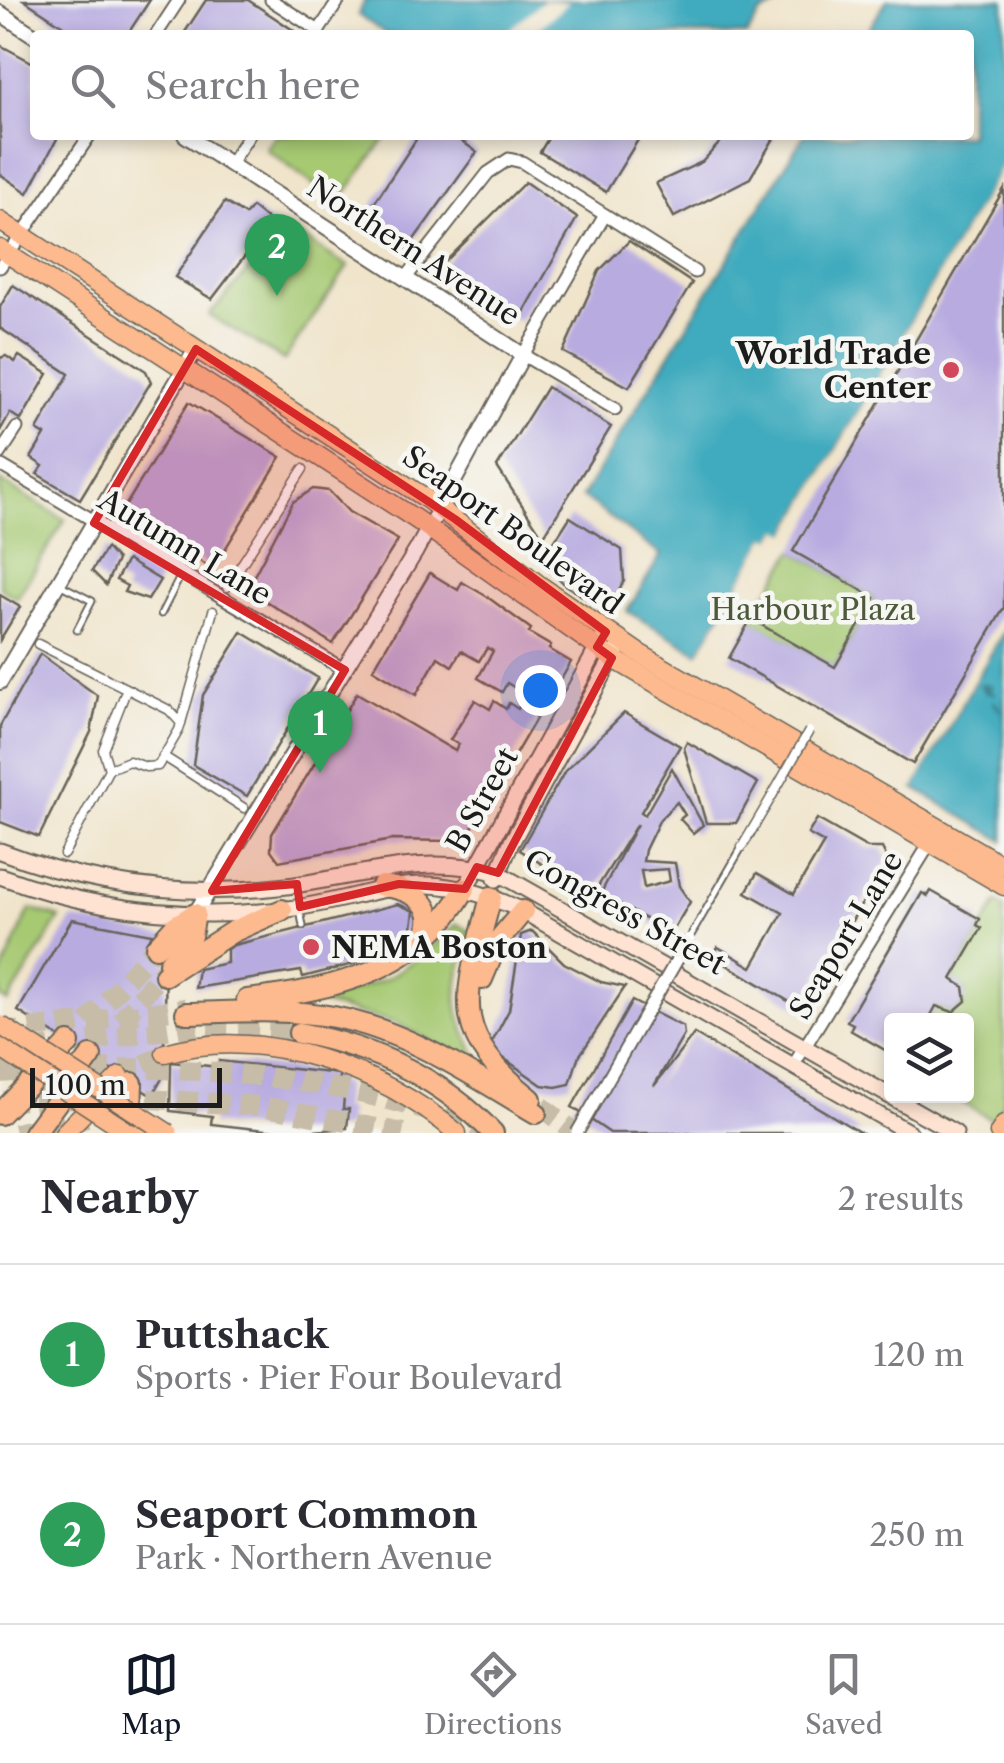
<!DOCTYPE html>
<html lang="en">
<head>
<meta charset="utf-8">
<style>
	body { margin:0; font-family:"Libre Caslon Text",serif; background:#f7f7f7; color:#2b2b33 }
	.controls { position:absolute; right:30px; bottom:30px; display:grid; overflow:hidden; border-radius:10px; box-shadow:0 5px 15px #0003 }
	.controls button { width:90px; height:90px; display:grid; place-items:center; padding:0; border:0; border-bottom:2px solid #e1e1e2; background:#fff; color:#2b2b33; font:50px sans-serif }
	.scale { position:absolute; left:30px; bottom:25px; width:192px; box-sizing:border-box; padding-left:10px; border:5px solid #1c1c1c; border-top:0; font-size:28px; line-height:35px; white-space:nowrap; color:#1c1c1c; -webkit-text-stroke:8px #f6f6f2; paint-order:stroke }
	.you { position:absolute; left:540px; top:690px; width:35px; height:35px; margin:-25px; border:8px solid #fff; border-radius:50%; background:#1a73e8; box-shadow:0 0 0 15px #1a73e833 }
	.badge { display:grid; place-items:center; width:65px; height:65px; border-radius:50%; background:#111827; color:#fff; font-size:32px; font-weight:700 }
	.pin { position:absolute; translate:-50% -82px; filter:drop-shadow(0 2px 5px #0008) }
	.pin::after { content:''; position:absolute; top:52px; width:35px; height:30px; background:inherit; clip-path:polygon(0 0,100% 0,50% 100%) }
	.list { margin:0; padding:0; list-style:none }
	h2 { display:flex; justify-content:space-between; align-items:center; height:130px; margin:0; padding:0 40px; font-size:42px }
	h2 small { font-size:32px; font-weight:400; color:#7c7c81 }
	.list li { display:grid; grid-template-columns:65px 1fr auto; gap:30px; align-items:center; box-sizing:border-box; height:180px; padding:0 40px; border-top:2px solid #e1e1e2 }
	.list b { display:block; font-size:38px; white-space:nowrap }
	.list p { margin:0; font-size:32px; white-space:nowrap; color:#7c7c81 }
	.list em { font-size:32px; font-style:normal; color:#7c7c81 }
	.icon { flex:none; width:55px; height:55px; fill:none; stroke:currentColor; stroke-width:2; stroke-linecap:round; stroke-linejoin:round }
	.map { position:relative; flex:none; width:1004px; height:1133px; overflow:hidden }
	.search { position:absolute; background:#fff; box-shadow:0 5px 15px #0003; left:30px; right:30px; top:30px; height:110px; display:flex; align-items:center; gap:25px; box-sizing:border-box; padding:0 35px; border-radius:10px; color:#7c7c81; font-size:38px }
	.sheet { height:490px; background:#fff }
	nav { display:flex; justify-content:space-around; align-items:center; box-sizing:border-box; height:140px; border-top:2px solid #e1e1e2; background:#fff; font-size:28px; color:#7c7c81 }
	nav a { display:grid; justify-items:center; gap:5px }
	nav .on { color:#111827 }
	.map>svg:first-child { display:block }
	.green { fill:#a6c972; stroke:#617247; stroke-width:2.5 }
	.water { fill:#3fabbe; stroke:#2e646d; stroke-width:2.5 }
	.pier { fill:#f0e4ca }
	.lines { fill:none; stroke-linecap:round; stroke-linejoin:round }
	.ferry { stroke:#2c5c65; stroke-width:2.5; stroke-dasharray:12 10; stroke-linecap:butt }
	.building { fill:#b8abe0; fill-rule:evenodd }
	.primary-tunnel { stroke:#c6bca7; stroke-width:18; stroke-dasharray:18 9; stroke-linecap:butt }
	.motorway-tunnel { stroke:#c6bca7; stroke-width:20; stroke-dasharray:20 10; stroke-linecap:butt }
	.service-casing { stroke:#666259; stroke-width:9 }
	.pedestrian-casing { stroke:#666259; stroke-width:11 }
	.minor-casing { stroke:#666259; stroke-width:15 }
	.tertiary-casing { stroke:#666259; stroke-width:18 }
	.secondary-casing { stroke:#666259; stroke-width:19 }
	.primary-casing { stroke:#666259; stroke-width:21 }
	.motorway-casing { stroke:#666259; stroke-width:24 }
	.service { stroke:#fff; stroke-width:5 }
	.pedestrian { stroke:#fff; stroke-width:8 }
	.minor { stroke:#fff; stroke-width:11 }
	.tertiary { stroke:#fff; stroke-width:14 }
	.secondary { stroke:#fee3d2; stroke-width:15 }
	.primary { stroke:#fcba8e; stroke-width:18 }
	.motorway { stroke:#fcba8e; stroke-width:20 }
	.pedestrian-bridge-casing { stroke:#666259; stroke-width:11; stroke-linecap:butt }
	.minor-bridge-casing { stroke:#666259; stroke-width:15; stroke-linecap:butt }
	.primary-bridge-casing { stroke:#666259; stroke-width:21; stroke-linecap:butt }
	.pedestrian-bridge { stroke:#fff; stroke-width:8 }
	.minor-bridge { stroke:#fff; stroke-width:11 }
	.primary-bridge { stroke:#fcba8e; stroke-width:18 }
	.marked { fill:#d62828; fill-opacity:0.2; stroke:#d62828; stroke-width:8; stroke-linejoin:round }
	.poi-dot { fill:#d1495b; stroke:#f6f6f2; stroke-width:4 }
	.labels { text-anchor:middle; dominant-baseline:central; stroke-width:9; stroke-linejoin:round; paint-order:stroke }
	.street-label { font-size:30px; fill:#1c1c1c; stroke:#f6f6f2 }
	.poi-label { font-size:30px; font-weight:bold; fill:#1c1c1c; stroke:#f6f6f2; text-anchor:end }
	.park-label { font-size:30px; fill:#4c593a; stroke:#f6f6f2 }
</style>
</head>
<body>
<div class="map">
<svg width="1004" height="1133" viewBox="0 0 1004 1133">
	<rect width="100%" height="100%" fill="#f6f6f2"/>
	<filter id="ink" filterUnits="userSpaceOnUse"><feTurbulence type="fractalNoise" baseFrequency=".01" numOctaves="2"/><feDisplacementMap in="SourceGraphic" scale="20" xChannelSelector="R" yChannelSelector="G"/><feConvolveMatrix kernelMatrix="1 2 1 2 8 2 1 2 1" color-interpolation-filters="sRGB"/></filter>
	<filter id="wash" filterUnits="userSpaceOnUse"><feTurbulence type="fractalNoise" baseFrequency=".0048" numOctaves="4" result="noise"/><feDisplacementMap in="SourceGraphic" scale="40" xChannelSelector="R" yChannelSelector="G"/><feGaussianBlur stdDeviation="2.25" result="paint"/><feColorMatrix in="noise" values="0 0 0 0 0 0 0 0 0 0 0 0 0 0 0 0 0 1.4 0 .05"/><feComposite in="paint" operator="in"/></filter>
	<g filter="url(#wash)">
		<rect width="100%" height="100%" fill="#f0e4ca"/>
		<!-- green -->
		<g class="green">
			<polygon points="277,135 388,135 338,203 266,149"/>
			<polygon points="287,228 348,266 284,360 209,315"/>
			<polygon points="0,481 65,520 17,598 0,588"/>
			<polygon points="793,551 875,598 835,667 751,620"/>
			<polygon points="997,903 1004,907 1004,1103 994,1121 952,1096 966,1096 966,1021 928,1021 936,1006 951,1012 963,1006 965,989 952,979"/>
			<polygon points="30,909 60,918 8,1002 0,997 0,977"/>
			<path d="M457,924L470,931C451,998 451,1008 483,1068L396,1023L318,1003L388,978L425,953Z"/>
		</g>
		<!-- water -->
		<g class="water">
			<polygon points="365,0 790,0 760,14 747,35 388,35 358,15"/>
			<polygon points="887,0 1004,0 1004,162 787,534 779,530 773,540 767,537 699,653 627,611 661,555 582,497 804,135 969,135 969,35 865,35"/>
			<polygon points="1004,631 1004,841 914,788"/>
		</g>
		<!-- pier -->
		<g class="pier">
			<polygon points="544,0 569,2 531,35 503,35"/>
			<polygon points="1004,162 1004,172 792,537 769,543 704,655 697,657 767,536 773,539 779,529 788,533"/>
			<polygon points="1004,626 914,788 909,785 1000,628"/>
		</g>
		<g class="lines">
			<!-- ferry -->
			<g class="ferry">
				<polyline points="980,684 1004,715"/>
				<polyline points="982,684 1004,689"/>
				<polyline points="986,688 1004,701"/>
			</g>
		</g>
		<g id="blocks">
			<!-- building -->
			<g class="building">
				<polygon points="24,0 150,0 127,35 77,35"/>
				<polygon points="206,0 248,0 293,30 290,35 183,35"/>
				<polygon points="0,45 35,64 35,135 59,135 28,193 0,174"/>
				<polygon points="419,135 453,135 477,152 407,249 363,220"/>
				<polygon points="550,135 641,135 606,192 540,152"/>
				<polygon points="727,135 776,135 750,178 674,217 656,183 702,162"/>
				<polygon points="525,182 577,218 519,321 437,270"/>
				<polygon points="1004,189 1004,608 913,764 729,658 751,619 835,667 875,598 793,551"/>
				<polygon points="225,202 245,215 252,207 280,230 248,252 212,299 175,277"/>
				<polygon points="629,241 692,283 629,387 563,352 599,271"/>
				<polygon points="13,285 146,371 151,382 80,499 37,474 43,466 31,458 45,435 37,430 69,374 0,328 0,307"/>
				<polygon points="6,356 15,362 19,356 48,374 21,420 10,413 0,431 0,358"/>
				<polygon points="547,387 611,427 543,537 497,467"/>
				<polygon points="189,402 281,457 213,569 121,513"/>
				<polygon points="313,489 329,491 349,512 398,540 333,644 247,589 293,502"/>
				<polygon points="570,517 622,550 624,581 610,606 604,602 601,608 565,585 546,564 550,559 545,556"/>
				<polygon points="106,548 117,560 106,585 92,571"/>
				<polygon points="127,560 160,580 148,600 124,592 127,586 116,580"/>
				<polygon points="430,573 458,590 462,582 486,596 531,629 529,633 551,646 549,649 571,662 551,697 531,686 527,695 507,683 502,692 478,678 493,651 487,648 479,661 461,651 452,666 438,657 416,695 373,669"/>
				<polygon points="0,595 20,607 0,640"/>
				<polygon points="242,632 318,678 247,796 193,765 203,695"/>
				<polygon points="40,654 98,696 91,732 39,837 0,822 0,726"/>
				<polygon points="357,693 455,751 459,744 450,740 475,700 490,709 494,701 506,709 509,703 518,709 520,705 537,717 465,840 455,834 450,841 392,840 279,861 271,850 272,834"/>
				<path d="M624,713L680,746L641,812L645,815L672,768L703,825L693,833L680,819L685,815L677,802L660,819L645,850L643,861L675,863L679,886L690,902L671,934L601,893L637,824L592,896L520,850L565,771ZM668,869L670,881L644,888L641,871Z"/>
				<polygon points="687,742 758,783 736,823 706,823 684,748"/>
				<polygon points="817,819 868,848 882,848 888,860 800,1008 712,956 718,947 752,967 783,913 746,892 757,873 794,894 824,843 808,834"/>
				<polygon points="931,891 980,919 977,925 982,928 952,979 964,987 966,1001 953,1012 936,1006 928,1021 892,1021 892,1054 850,1030 853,1024 847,1021 922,893 928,896"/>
				<polygon points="398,904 414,911 412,927 353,964 303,977 301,971 195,988 198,969 227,963 227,949 234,945"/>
				<polygon points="72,919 167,937 163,1077 152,1096 18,1011"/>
				<polygon points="532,931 564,963 601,982 625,987 578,1058 570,1084 556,1087 542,1085 489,1048 509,1010 521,935"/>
				<polygon points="632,1001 683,1027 684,1035 654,1086 694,1034 861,1133 610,1133 572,1107"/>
				<polygon points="219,1061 340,1074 339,1084 345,1084 343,1109 349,1109 347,1128 291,1133 211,1124 212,1116 170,1111 171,1062 219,1067"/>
			</g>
		</g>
	</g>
	<g filter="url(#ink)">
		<use href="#blocks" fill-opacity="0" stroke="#666259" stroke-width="2.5"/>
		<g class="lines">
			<!-- primary-tunnel -->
			<polyline class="primary-tunnel" points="120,1076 165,1053"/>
			<!-- motorway-tunnel -->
			<g class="motorway-tunnel">
				<polyline points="121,1021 165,969"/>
				<polyline points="87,1023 156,947"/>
				<polyline points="0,1033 186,1008"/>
				<polyline points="0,1054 181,1028 299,1033"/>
				<path d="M0,1073C162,1061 336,1070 487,1133"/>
				<polyline points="118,1097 261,1106 403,1133"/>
				<polyline points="4,1101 74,1098"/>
				<polyline points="541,1106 576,1133"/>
				<polyline points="15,1133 87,1117"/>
			</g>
			<defs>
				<g id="service">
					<polyline points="61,585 92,601 77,630"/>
					<polyline points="161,614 181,575"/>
					<polyline points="300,910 303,926"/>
					<polyline points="690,937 742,847"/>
				</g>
				<g id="pedestrian">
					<polyline points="227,587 303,469"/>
					<polyline points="38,644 169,710 181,723"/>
					<polyline points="163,756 244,808"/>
					<polyline points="109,769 103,750 126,691"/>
					<polyline points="742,847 772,796"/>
					<polyline points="64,854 109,769 129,761 146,767 158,766 179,730 213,611"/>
				</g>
				<g id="minor">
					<polyline points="271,0 319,31"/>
					<polyline points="156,35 179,0"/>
					<polyline points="316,35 339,0"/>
					<polyline points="230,164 249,135"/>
					<polyline points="605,215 523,355 615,409"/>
					<polyline points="0,267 90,135"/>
					<polyline points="405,279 488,173 509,159 522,162 695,272"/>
					<polyline points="0,454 17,428"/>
					<polyline points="0,465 345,670"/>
					<polyline points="793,1066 932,840"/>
				</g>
				<g id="tertiary">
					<polyline points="0,13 35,36"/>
					<polyline points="185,135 523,355 416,551 195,914"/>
					<polyline points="0,682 196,349"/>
				</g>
				<g id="secondary">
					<path d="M0,851C92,886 189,898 287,886C360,876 423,853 498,873L955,1133"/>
					<path d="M0,876C86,908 179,920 271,911C379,901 409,858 523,911L910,1133"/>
					<polyline points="496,879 510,845 618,648"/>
					<polyline points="465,889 602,640"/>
				</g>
				<g id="primary">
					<polyline points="0,221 427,499 542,587 637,652 1004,866"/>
					<polyline points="0,249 417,520 612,658 1004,886"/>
					<path d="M165,1053C264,1025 381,1069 457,1133"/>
					<polyline points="64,1133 120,1076"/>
					<polyline points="999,1133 1004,1125"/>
				</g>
				<g id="motorway">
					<path d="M382,886C413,889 443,906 423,940"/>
					<path d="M491,897C467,992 443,1029 531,1099"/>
					<polyline points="156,947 175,926 195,914 191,936 169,963"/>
					<polyline points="165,975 232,932 282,910"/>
					<polyline points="482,979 498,941 523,911"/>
					<path d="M247,1000C335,989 417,972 465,889"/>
					<path d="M186,1013C236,1012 285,1008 334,1017C408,1031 472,1075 536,1113"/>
					<path d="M299,1033C374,1047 440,1077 493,1133"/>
					<polyline points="132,1083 131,1115 148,1133"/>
					<polyline points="0,1114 69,1043"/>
					<polyline points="34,1133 91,1056"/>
				</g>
			</defs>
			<!-- service casing -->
			<use href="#service" class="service-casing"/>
			<!-- pedestrian casing -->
			<use href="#pedestrian" class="pedestrian-casing"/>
			<!-- minor casing -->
			<use href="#minor" class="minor-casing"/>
			<!-- tertiary casing -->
			<use href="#tertiary" class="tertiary-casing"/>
			<!-- secondary casing -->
			<use href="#secondary" class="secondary-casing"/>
			<!-- primary casing -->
			<use href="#primary" class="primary-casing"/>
			<!-- motorway casing -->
			<use href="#motorway" class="motorway-casing"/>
			<!-- service -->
			<use href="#service" class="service"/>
			<!-- pedestrian -->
			<use href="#pedestrian" class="pedestrian"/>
			<!-- minor -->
			<use href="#minor" class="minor"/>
			<!-- tertiary -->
			<use href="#tertiary" class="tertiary"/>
			<!-- secondary -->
			<use href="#secondary" class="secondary"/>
			<!-- primary -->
			<use href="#primary" class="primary"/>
			<!-- motorway -->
			<use href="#motorway" class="motorway"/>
			<defs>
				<polyline id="pedestrian-bridge" points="772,796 809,731"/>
				<polyline id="minor-bridge" points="577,1133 689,939"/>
				<g id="primary-bridge">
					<polyline points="0,1025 168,1133"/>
					<polyline points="0,1048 130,1133"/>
				</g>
			</defs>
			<!-- pedestrian-bridge casing -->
			<use href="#pedestrian-bridge" class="pedestrian-bridge-casing"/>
			<!-- minor-bridge casing -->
			<use href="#minor-bridge" class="minor-bridge-casing"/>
			<!-- primary-bridge casing -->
			<use href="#primary-bridge" class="primary-bridge-casing"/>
			<!-- pedestrian-bridge -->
			<use href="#pedestrian-bridge" class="pedestrian-bridge"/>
			<!-- minor-bridge -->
			<use href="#minor-bridge" class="minor-bridge"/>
			<!-- primary-bridge -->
			<use href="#primary-bridge" class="primary-bridge"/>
		</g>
	</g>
	<!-- marked area -->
	<path class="marked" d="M196,349L455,519L606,632L597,647L612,658L498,873L477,867L465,889L399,884L300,907L297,884L212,891L345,670L94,523Z"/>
	<!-- markers -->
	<g class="poi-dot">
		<circle cx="951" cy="370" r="10"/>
		<circle cx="311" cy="947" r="10"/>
	</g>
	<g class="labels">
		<!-- street labels -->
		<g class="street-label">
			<text transform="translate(414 251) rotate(33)">Northern Avenue</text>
			<text transform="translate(513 530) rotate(36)">Seaport Boulevard</text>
			<text transform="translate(185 547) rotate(31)">Autumn Lane</text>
			<text transform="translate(482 800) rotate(-61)">B Street</text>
			<text transform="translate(625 912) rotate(29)">Congress Street</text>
			<text transform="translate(846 935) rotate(-59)">Seaport Lane</text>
		</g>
		<!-- poi labels -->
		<g class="poi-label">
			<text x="931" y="353">World Trade<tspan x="931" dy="34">Center</tspan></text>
			<text x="331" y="947" text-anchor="start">NEMA Boston</text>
		</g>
		<!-- park labels -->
		<g class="park-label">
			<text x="813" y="609">Harbour Plaza</text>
		</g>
	</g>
</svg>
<div class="controls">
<button><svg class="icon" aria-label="layers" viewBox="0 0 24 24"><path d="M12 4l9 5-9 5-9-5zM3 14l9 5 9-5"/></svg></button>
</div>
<div class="scale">100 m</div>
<div class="you"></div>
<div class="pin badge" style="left:320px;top:773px;background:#2e9e5b">1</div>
<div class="pin badge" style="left:277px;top:296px;background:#2e9e5b">2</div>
<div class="search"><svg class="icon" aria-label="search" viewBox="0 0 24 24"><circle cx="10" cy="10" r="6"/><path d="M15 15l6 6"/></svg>Search here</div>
</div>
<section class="sheet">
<h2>Nearby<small>2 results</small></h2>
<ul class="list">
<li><span class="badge" style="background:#2e9e5b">1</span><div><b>Puttshack</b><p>Sports · Pier Four Boulevard</p></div><em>120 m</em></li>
<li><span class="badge" style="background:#2e9e5b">2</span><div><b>Seaport Common</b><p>Park · Northern Avenue</p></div><em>250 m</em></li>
</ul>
</section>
<nav>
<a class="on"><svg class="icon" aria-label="map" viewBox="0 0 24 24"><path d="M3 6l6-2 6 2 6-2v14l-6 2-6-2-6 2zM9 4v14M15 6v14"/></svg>Map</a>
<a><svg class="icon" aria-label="directions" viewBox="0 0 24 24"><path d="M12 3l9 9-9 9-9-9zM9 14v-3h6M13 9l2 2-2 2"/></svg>Directions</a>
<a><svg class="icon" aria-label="saved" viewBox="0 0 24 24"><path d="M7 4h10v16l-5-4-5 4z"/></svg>Saved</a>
</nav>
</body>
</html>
